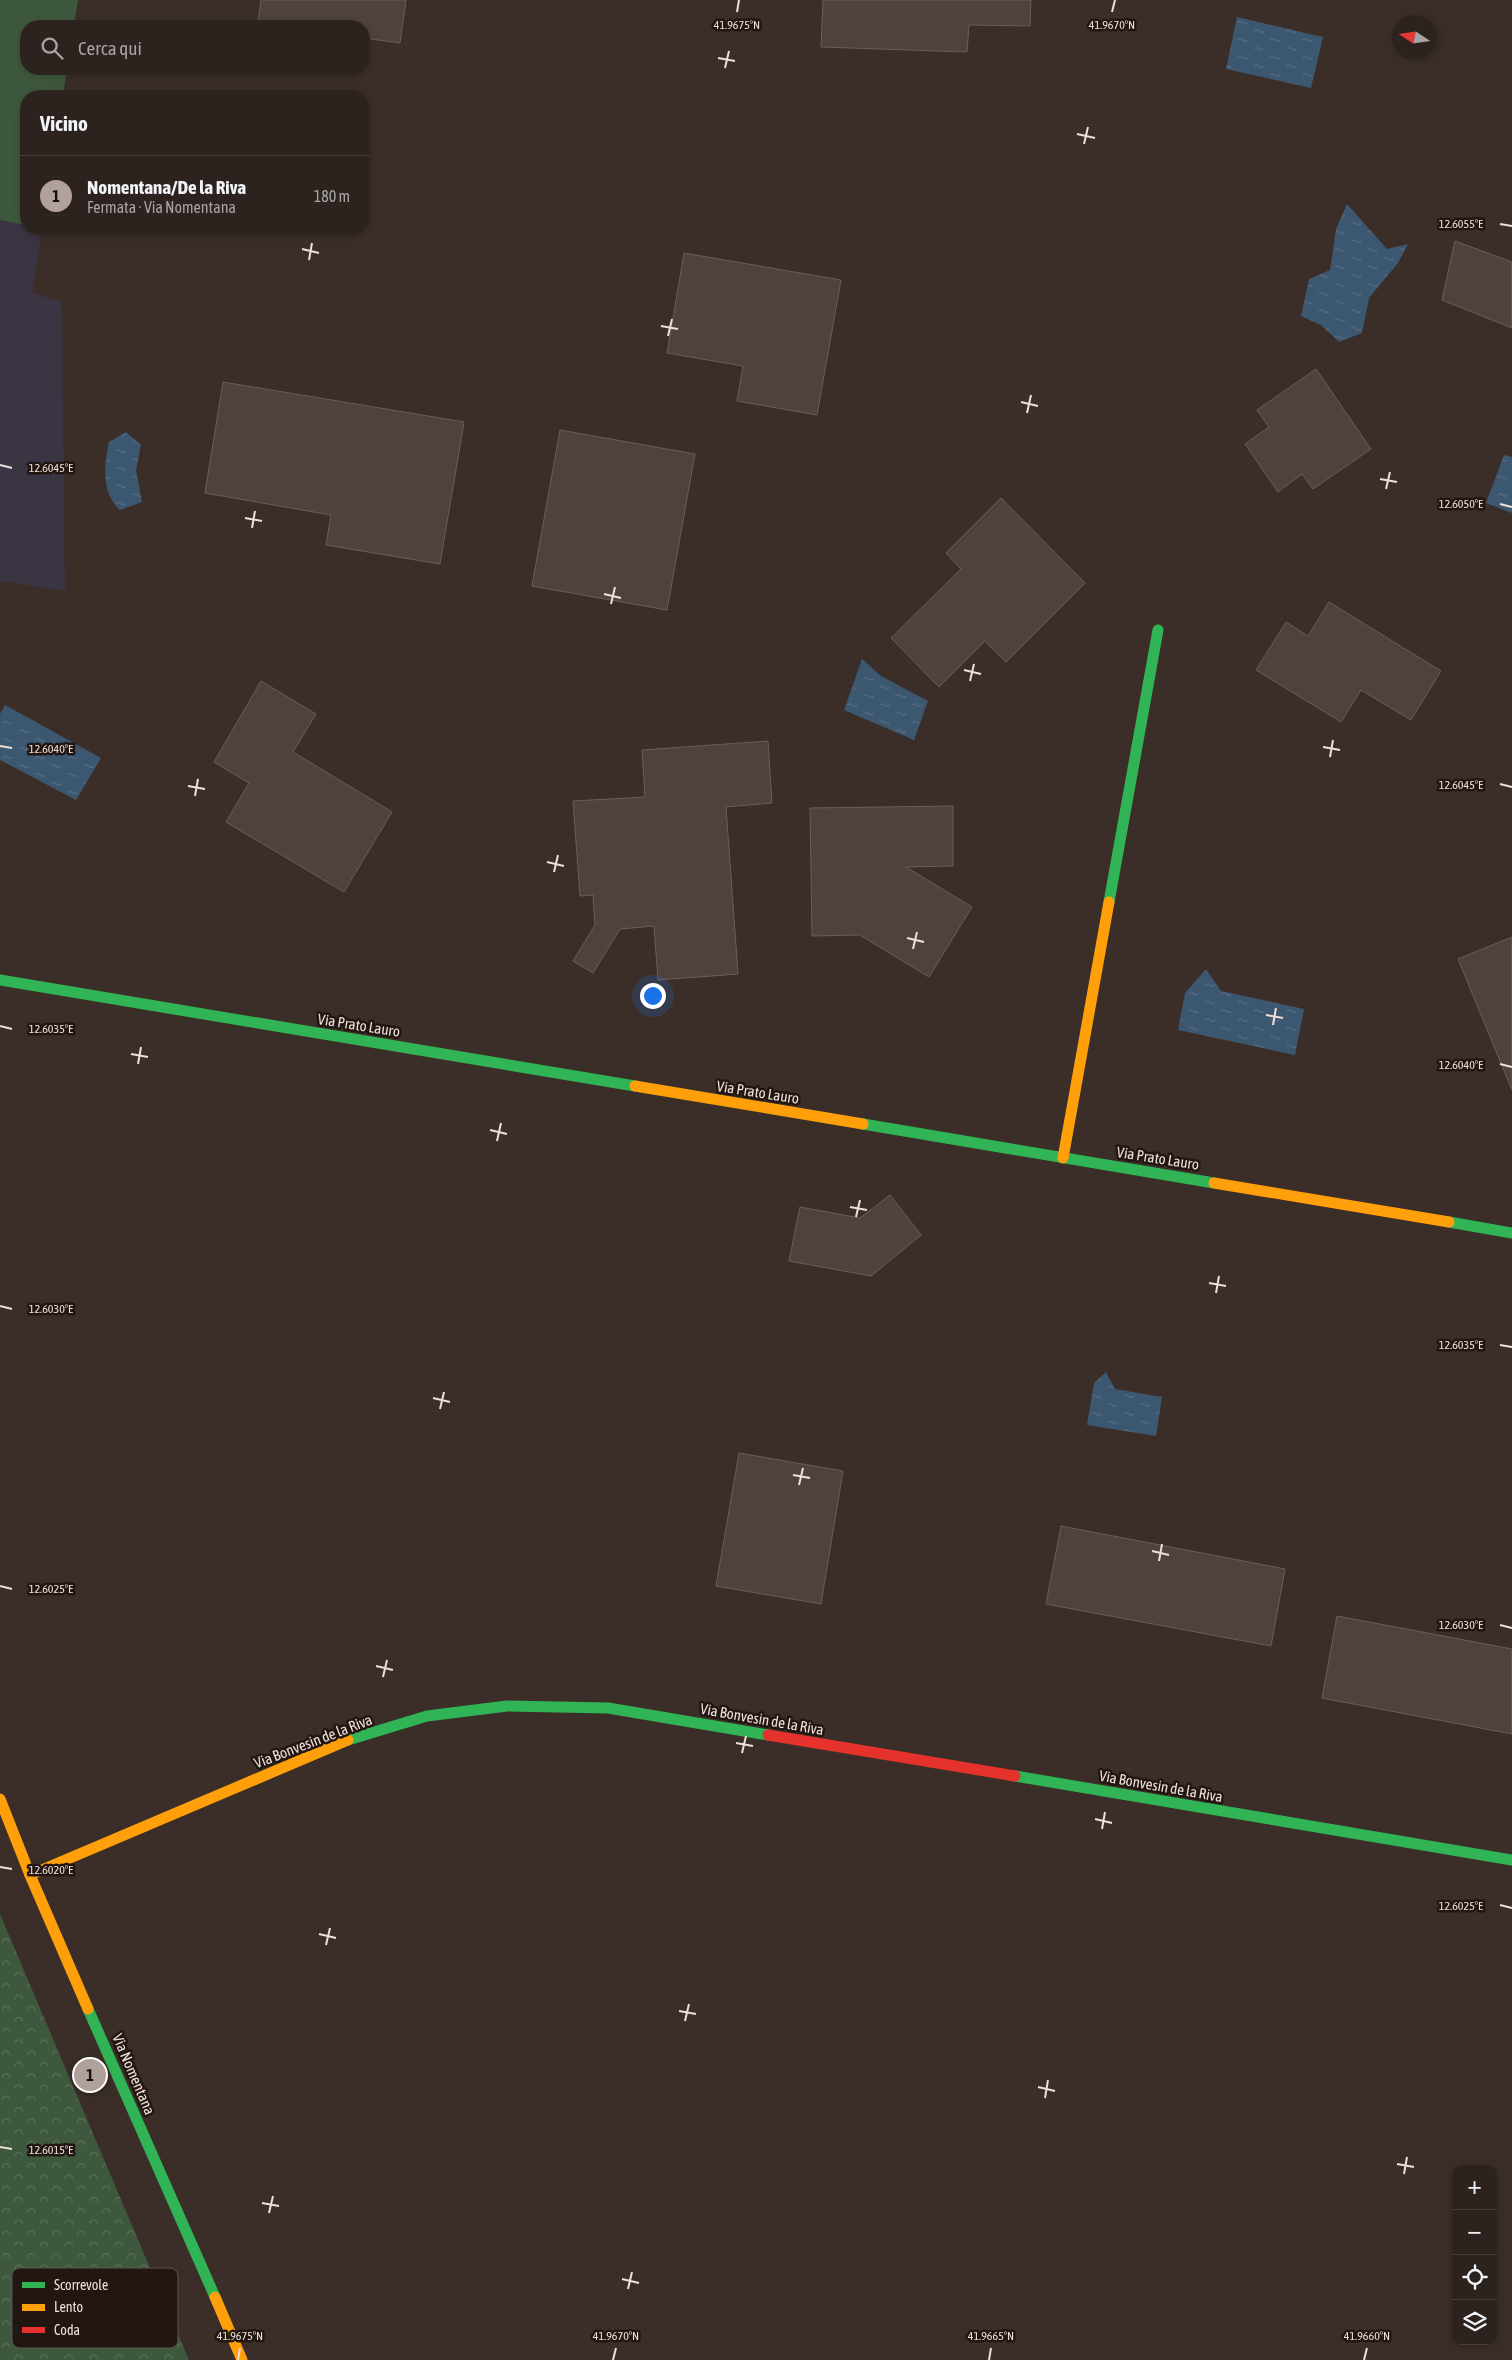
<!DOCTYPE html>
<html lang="it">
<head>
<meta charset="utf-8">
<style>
	body { margin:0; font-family:"Asap Condensed",sans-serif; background:#342a27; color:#f1f3f6 }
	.controls { position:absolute; right:15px; bottom:15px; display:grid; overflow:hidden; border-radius:10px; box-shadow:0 2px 8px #0003 }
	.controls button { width:45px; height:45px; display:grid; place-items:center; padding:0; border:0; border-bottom:1px solid #483f3c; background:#2c221e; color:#f1f3f6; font:25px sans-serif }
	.compass { position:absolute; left:1392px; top:15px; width:45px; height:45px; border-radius:50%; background:#2c221e; box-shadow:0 2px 8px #0003; rotate:282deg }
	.you { position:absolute; left:652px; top:995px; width:18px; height:18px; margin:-12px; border:4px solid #fff; border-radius:50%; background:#1a73e8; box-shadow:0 0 0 8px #1a73e833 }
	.badge { display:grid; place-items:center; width:32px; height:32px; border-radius:50%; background:#b1a19b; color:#111; font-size:16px; font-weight:700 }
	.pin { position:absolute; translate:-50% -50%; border:2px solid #fff; box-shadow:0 1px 5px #0006 }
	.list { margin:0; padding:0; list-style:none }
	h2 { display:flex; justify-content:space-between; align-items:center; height:65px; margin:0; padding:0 20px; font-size:21px }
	h2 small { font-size:16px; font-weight:400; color:#a6a4a4 }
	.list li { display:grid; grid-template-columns:32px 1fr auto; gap:15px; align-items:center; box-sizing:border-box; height:80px; padding:0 20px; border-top:1px solid #483f3c }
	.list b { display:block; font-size:19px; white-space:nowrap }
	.list p { margin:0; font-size:16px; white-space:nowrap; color:#a6a4a4 }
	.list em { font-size:16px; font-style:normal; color:#a6a4a4 }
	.icon { flex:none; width:28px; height:28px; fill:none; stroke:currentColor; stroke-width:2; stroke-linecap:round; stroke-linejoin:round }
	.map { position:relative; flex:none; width:1512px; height:2360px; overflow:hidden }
	.search { position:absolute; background:#2c221e; box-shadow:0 2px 8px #0003; left:20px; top:20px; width:350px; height:55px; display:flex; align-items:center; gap:12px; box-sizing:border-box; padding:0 18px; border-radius:20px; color:#a6a4a4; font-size:19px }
	.panel { position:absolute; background:#2c221e; box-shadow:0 2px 8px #0003; left:20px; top:90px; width:350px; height:145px; border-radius:20px }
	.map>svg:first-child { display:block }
	.commercial { fill:#3b3442 }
	.park { fill:url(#park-crowns) }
	.garden { fill:#3e583e }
	.water { fill:url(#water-ripples) }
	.building { fill:#4f423d; stroke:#6a5e5a }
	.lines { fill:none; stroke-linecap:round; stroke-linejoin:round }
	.fast { stroke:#30b455; stroke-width:11 }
	.slow { stroke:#ff9f0a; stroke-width:11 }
	.jam { stroke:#e5322d; stroke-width:11 }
	.ticks { fill:none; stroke:#f0dfd9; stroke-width:2 }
	.labels { text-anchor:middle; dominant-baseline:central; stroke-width:5; stroke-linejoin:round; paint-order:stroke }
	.street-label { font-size:15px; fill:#f0dfd9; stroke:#211611 }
	.key { fill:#211611; stroke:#5f524d; stroke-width:1 }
	.key-label { font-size:14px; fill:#f0dfd9 }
	.ticks-label { font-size:12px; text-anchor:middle; fill:#f0dfd9; stroke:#211611; stroke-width:5; stroke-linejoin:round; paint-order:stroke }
</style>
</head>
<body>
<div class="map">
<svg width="1512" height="2360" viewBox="0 0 1512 2360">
	<defs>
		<pattern id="park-crowns" width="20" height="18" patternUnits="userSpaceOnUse" patternTransform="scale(1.25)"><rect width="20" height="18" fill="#3e583e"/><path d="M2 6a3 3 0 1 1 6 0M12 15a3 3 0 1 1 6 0" fill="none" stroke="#5a7059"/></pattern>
		<pattern id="water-ripples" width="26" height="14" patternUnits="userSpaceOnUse" patternTransform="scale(1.25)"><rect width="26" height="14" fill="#3c5770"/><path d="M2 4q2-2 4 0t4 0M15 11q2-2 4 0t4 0" fill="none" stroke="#586f84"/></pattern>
	</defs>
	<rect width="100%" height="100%" fill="#3b2e28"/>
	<!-- commercial -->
	<polygon class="commercial" points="0,220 26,225 26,229 42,229 32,293 62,302 65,591 0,581"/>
	<!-- park -->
	<polygon class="park" points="0,1914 189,2360 0,2360"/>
	<!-- garden -->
	<polygon class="garden" points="0,0 78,0 74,26 26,26 26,69 67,69 63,96 26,96 26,225 0,220"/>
	<!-- water -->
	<g class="water">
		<polygon points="1237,17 1323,37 1311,88 1226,69"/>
		<polygon points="1347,204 1387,249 1408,244 1398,263 1369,298 1362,333 1339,342 1321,325 1301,316 1309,279 1330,270 1336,229"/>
		<path d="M126,432L141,445L136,470L142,502L120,510C101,492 104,466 109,442Z"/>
		<polygon points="1504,455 1512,457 1512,513 1486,503"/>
		<polygon points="862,659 881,676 928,701 914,740 844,710"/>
		<polygon points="5,705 101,758 76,800 0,760 0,714"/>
		<polygon points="1206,969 1221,991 1304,1009 1295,1055 1178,1030 1185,993"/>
		<polygon points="1106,1372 1115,1389 1162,1397 1156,1436 1087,1425 1094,1383"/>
	</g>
	<!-- building -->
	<g class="building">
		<polygon points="261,0 406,0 400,43 364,38 364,26 280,26 258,23"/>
		<polygon points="823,0 1031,0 1030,26 969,25 967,52 821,47"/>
		<polygon points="1455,241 1512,262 1512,328 1442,300"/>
		<polygon points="684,253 841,280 817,415 737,401 743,366 667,353"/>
		<polygon points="1316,369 1371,449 1313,489 1302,474 1278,492 1245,444 1269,427 1257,410"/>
		<polygon points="223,382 464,422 440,564 326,545 331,515 205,493"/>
		<polygon points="560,430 695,454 667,610 532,586"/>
		<polygon points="1001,498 1085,583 1006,662 985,641 939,687 891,638 961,569 946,553"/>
		<polygon points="1329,602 1441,671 1411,720 1361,690 1341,722 1256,670 1286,622 1308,636"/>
		<polygon points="261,681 316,714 293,752 392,812 344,892 226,822 249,783 214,762"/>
		<polygon points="768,741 772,803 726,807 738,974 658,980 654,926 620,929 593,973 573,961 595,925 593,895 580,896 573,801 645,797 642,750"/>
		<polygon points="953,806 953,866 906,867 972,907 929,977 860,935 812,936 810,808"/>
		<polygon points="1512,937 1512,1090 1458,959"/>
		<polygon points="890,1195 921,1235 871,1276 789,1261 800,1207 860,1218"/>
		<polygon points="739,1453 843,1471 821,1604 716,1586"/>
		<polygon points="1061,1526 1285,1569 1271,1646 1046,1604"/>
		<polygon points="1337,1616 1512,1649 1512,1734 1322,1698"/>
	</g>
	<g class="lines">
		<!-- fast -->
		<g class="fast">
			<polyline points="1109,902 1158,630"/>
			<polyline points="0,980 635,1086"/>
			<polyline points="863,1124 1214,1183"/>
			<polyline points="1449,1222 1512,1233"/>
			<polyline points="348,1740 427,1716 507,1706 608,1708 768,1735"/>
			<polyline points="1015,1776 1512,1860"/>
			<polyline points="88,2009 215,2297"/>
		</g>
		<!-- slow -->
		<g class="slow">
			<polyline points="635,1086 863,1124"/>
			<polyline points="1063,1158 1109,902"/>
			<polyline points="1214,1183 1449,1222"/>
			<polyline points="0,1799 30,1875 88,2009"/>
			<polyline points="30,1875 348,1740"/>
			<polyline points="215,2297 242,2360"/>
		</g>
		<!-- jam -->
		<polyline class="jam" points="768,1735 1015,1776"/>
	</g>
	<!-- ticks -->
	<path class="ticks" d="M737,12L739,0M1112,12L1115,0M718,58L735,61M725,68L729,51M1077,134L1095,138M1084,144L1088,127M1500,224L1512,226M302,249L319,253M309,260L312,243M661,326L678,329M668,336L672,319M1021,402L1038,406M1027,413L1031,395M0,465L12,468M1380,479L1397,482M1386,489L1390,472M1500,504L1512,507M245,518L262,521M252,528L255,511M604,594L621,598M611,604L615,587M964,670L981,674M970,681L974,664M0,746L12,748M1323,747L1340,750M1330,757L1333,740M1500,784L1512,787M188,786L205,789M195,796L198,779M547,862L564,866M554,872L558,855M907,938L924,942M913,949L917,932M1266,1015L1283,1018M1273,1025L1276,1008M0,1026L12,1029M131,1054L148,1057M138,1064L141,1047M1500,1064L1512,1067M490,1130L507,1134M497,1141L501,1123M850,1207L867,1210M856,1217L860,1200M1209,1283L1226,1286M1216,1293L1219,1276M0,1306L12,1309M1500,1345L1512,1347M433,1398L450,1402M440,1409L444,1392M793,1475L810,1478M799,1485L803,1468M1152,1551L1169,1555M1159,1561L1162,1544M0,1586L12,1589M1500,1625L1512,1628M376,1666L393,1670M383,1677L387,1660M736,1743L753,1746M742,1753L746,1736M1095,1819L1112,1823M1102,1829L1105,1812M0,1867L12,1869M1500,1905L1512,1908M319,1934L336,1938M326,1945L330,1928M679,2011L696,2014M685,2021L689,2004M1038,2087L1055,2091M1045,2098L1048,2080M0,2147L12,2149M1397,2164L1414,2167M1404,2174L1407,2157M262,2203L279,2206M269,2213L273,2196M622,2279L639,2283M628,2289L632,2272M238,2360L240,2348M613,2360L616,2348M989,2360L991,2348M1364,2360L1367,2348"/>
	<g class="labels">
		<!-- street labels -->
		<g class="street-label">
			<text transform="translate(359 1025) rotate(9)">Via Prato Lauro</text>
			<text transform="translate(758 1092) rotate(9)">Via Prato Lauro</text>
			<text transform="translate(1158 1158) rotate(9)">Via Prato Lauro</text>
			<text transform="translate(762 1719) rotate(10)">Via Bonvesin de la Riva</text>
			<text transform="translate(313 1741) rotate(-21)">Via Bonvesin de la Riva</text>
			<text transform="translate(1161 1786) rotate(10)">Via Bonvesin de la Riva</text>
			<text transform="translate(134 2074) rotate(67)">Via Nomentana</text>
		</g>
	</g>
	<!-- legend -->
	<rect x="12" y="2268" width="166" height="80" rx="8" class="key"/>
	<rect x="22" y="2282" width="23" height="6" fill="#30b455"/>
	<rect x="22" y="2304" width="23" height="7" fill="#ff9f0a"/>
	<rect x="22" y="2327" width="23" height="6" fill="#e5322d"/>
	<g class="key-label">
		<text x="54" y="2290">Scorrevole</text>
		<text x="54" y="2312">Lento</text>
		<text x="54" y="2335">Coda</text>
	</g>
	<g class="ticks-label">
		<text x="737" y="29">41.9675°N</text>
		<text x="1112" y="29">41.9670°N</text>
		<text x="1461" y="228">12.6055°E</text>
		<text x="51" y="472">12.6045°E</text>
		<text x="1461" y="508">12.6050°E</text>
		<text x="51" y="753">12.6040°E</text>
		<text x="1461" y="789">12.6045°E</text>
		<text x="51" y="1033">12.6035°E</text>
		<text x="1461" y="1069">12.6040°E</text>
		<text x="51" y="1313">12.6030°E</text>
		<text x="1461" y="1349">12.6035°E</text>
		<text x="51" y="1593">12.6025°E</text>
		<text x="1461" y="1629">12.6030°E</text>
		<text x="51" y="1874">12.6020°E</text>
		<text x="1461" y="1910">12.6025°E</text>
		<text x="51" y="2154">12.6015°E</text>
		<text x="240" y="2340">41.9675°N</text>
		<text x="616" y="2340">41.9670°N</text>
		<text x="991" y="2340">41.9665°N</text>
		<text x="1367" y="2340">41.9660°N</text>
	</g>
</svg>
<div class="controls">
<button>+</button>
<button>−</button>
<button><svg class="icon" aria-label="locate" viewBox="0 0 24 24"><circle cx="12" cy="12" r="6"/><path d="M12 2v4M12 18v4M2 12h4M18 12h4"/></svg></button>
<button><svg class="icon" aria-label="layers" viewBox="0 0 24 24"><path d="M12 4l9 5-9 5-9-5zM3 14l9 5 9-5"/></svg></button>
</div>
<svg class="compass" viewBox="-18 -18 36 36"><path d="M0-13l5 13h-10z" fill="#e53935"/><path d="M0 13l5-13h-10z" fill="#a6a4a4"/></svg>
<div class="you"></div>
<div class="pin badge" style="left:90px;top:2075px">1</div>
<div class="search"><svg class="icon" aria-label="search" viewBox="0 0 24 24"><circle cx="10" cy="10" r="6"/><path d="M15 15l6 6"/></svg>Cerca qui</div>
<section class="panel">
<h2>Vicino<small></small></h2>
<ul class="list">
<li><span class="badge">1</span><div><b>Nomentana/De la Riva</b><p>Fermata · Via Nomentana</p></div><em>180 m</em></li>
</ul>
</section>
</div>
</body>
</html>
